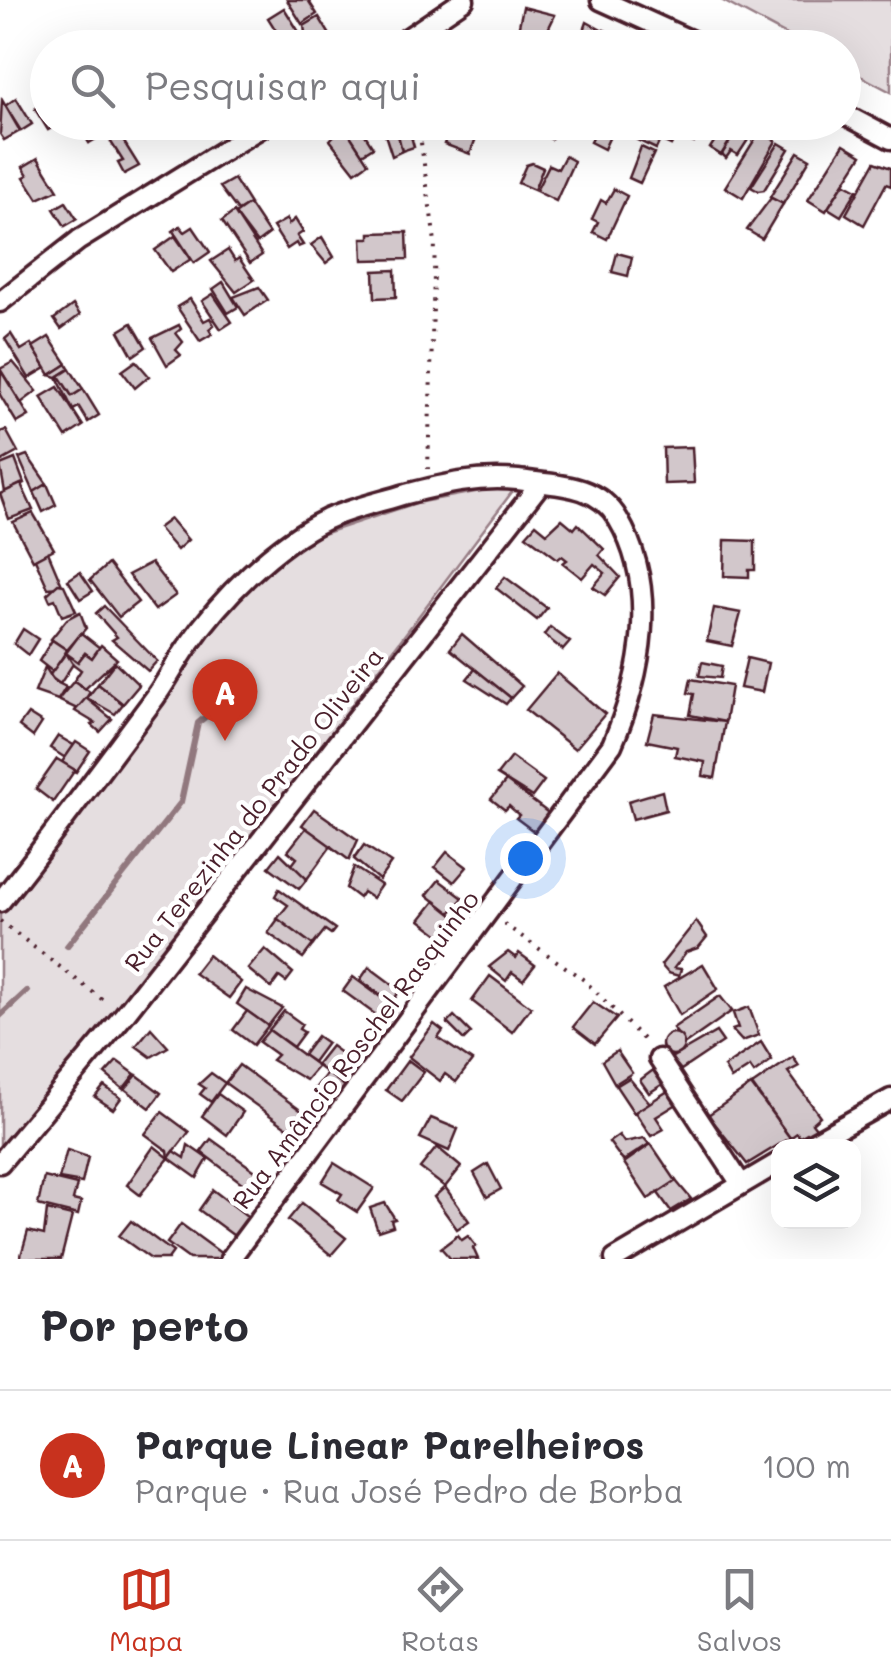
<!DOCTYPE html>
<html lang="pt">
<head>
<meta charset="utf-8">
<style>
	body { margin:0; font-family:Mali,sans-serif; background:#f2f2f3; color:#2b2b33 }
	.controls { position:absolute; right:30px; bottom:30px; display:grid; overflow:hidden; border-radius:20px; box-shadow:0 10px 40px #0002 }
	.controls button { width:90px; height:90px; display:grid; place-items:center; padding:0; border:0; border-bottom:2px solid #e1e1e2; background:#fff; color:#2b2b33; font:50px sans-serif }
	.you { position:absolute; left:525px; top:858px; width:35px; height:35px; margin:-25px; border:8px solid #fff; border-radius:50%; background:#1a73e8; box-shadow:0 0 0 15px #1a73e833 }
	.badge { display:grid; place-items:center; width:65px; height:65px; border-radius:50%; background:#c8321e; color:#fff; font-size:32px; font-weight:700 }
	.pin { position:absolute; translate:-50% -82px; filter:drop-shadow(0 2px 5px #0008) }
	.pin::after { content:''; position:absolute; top:52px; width:35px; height:30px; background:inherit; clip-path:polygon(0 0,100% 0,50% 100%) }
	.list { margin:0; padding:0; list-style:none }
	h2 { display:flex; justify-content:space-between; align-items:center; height:130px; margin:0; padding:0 40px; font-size:42px }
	h2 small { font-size:32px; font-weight:400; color:#7c7c81 }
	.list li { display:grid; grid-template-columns:65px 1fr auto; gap:30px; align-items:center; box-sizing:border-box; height:150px; padding:0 40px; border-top:2px solid #e1e1e2 }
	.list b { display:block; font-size:38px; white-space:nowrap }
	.list p { margin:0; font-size:32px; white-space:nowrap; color:#7c7c81 }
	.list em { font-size:32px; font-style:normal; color:#7c7c81 }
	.icon { flex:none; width:55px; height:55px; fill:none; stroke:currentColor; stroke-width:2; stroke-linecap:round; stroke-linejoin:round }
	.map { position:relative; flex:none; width:891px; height:1259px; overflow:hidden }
	.search { position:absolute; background:#fff; box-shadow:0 10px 40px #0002; left:30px; right:30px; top:30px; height:110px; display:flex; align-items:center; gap:25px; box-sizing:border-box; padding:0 35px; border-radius:55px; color:#7c7c81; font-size:38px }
	.sheet { height:280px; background:#fff }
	nav { display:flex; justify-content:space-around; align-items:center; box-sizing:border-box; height:140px; border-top:2px solid #e1e1e2; background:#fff; font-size:28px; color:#7c7c81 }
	nav a { display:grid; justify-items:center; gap:5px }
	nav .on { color:#c8321e }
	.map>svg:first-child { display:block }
	.green { fill:#e5dee0; stroke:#987e86; stroke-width:2.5 }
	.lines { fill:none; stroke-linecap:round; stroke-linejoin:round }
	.stream { stroke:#91787e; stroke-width:6 }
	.building { fill:#d2c7cb; stroke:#4a1f2b; stroke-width:2.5 }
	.street-casing { stroke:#4a1f2b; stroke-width:25 }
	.path { stroke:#4a1f2b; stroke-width:4; stroke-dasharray:2.5 8; stroke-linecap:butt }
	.street { stroke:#fff; stroke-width:18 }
	.labels { text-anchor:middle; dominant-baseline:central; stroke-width:9; stroke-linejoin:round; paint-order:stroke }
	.street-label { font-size:25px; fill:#4a1f2b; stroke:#fff }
</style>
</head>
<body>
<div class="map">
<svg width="891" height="1259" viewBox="0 0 891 1259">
	<rect width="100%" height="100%" fill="#fff"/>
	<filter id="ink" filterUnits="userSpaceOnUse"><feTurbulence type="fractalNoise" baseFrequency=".01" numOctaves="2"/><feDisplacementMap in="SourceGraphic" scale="20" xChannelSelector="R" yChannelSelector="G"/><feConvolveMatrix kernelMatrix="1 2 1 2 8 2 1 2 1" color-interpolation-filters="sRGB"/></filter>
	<g filter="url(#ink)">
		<!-- green -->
		<g class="green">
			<polygon points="721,0 891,0 891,92 844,67 844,48 809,47"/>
			<polygon points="518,484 120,1013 0,1147 0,905 43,844 206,638 254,580 295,543 416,503"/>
		</g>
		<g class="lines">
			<!-- stream -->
			<g class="stream">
				<polyline points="67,946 181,802 198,723 209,714"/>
				<polyline points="0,1016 27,991"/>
			</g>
		</g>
		<!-- building -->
		<g class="building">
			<polygon points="287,0 308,0 317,14 302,24"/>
			<polygon points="523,7 555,15 539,48 515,44"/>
			<polygon points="284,8 309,48 287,48 268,18"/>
			<polygon points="319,17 338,48 314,48 305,33 304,26"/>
			<polygon points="587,22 603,31 595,48 578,48"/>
			<polygon points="551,30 578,39 576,48 542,46"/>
			<polygon points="604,30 635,44 595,48"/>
			<polygon points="43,71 48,79 48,122 62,122 48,130 35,109 43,96 36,84"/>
			<polygon points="16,98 32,124 21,131 5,106"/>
			<polygon points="2,100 20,131 4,140 0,134"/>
			<polygon points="77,122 93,122 101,136 89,143"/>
			<polygon points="341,122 357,122 373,147 362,154"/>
			<polygon points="381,122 395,122 402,151 392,156"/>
			<polygon points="395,122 407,122 414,147 402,151"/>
			<polygon points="452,122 482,122 470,154 444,144"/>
			<polygon points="521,122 559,122 551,139"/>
			<polygon points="646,122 667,125 656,149 637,140"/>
			<polygon points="668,122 683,122 671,145 660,140"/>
			<polygon points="687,122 704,122 694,143 680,137"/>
			<polygon points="742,122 755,129 738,155 731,151 726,158 722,154"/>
			<polygon points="598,126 611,134 604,149 590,142"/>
			<polygon points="729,128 735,133 721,155 710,148 721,131 725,134"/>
			<polygon points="340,129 346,129 368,163 355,172 330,140"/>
			<polygon points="760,131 776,141 743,198 725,187"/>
			<polygon points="119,134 139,166 124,174 118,163 123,161 109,139"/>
			<polygon points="779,143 789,149 764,190 758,191 751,187"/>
			<polygon points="844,144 862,155 826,211 808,200"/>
			<polygon points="641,147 654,153 640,183 629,178"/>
			<polygon points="798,152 810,159 783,204 770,197"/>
			<polygon points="565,156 574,161 556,201 536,191 549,165 558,169"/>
			<polygon points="38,158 58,190 38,199 24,177 28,175 23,167"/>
			<polygon points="875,162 891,168 891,186 886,184 864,225 846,214"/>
			<polygon points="532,163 543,168 534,190 518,183 526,165"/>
			<polygon points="234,179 250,204 238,211 220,187"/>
			<polygon points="844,183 857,190 841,216 828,208"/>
			<polygon points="614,189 627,196 607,239 593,232 598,222 592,219 601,200 606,203"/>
			<polygon points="771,198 783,204 762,239 747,230"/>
			<polygon points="66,202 77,219 65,226 54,209"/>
			<polygon points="249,204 269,234 257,243 235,214"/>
			<polygon points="234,212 262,255 250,263 222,221"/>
			<polygon points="287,219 289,224 295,219 303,232 297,236 303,245 298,247 296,243 287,249 273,227"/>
			<polygon points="180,226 185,232 193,227 210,252 194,263 173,231"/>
			<polygon points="407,232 408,259 363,260 362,238 370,238 370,233"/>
			<polygon points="175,236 191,259 171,272 155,250"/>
			<polygon points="322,237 334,257 326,263 311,245"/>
			<polygon points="228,250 235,261 239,258 254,280 236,292 211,261"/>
			<polygon points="617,253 632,257 628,276 612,272"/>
			<polygon points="395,270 396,297 375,298 374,271"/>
			<polygon points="223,282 238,307 228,313 213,289"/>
			<polygon points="259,287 268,300 245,315 233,297"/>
			<polygon points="213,294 232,322 221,329 202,301"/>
			<polygon points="190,299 204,321 210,318 214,325 209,329 212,334 200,341 177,307"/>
			<polygon points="73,305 80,315 61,329 54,319"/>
			<polygon points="132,323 146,347 133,356 119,331"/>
			<polygon points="179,325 181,329 176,333 183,342 176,350 181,355 167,365 152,338"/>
			<polygon points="11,334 21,350 31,344 46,368 29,378 5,339"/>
			<polygon points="49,337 67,364 50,375 33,347"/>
			<polygon points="136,361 149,376 135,388 122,371"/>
			<polygon points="13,362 37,391 21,403 0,369"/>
			<polygon points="67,364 70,369 59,376 72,396 83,389 99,415 88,422 79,407 73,410 57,377 50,375"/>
			<polygon points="70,369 83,389 72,396 59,376"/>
			<polygon points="1,371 29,416 17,423 0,395"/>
			<polygon points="58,387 83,426 66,437 41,397"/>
			<polygon points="6,430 18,452 0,462 0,432"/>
			<polygon points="692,447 694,483 664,484 663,448"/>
			<polygon points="27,455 47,484 34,492 19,458"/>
			<polygon points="15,459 24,483 5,492 0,465"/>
			<polygon points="21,484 33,510 9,519 0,494"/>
			<polygon points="47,484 56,505 43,512 34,492"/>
			<polygon points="33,513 54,549 33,560 13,522"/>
			<polygon points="170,519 188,540 177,550 158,528"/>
			<polygon points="562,519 574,529 578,524 604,549 599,555 620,577 605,595 593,587 605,573 594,564 582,578 563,563 567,560 562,556 558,559 526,535 536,524 547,533"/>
			<polygon points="725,540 755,541 755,570 749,570 749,577 724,576"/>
			<polygon points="48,552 62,585 59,587 48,588 35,559"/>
			<polygon points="151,563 176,595 155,610 128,575"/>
			<polygon points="108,564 138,602 119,617 90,580"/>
			<polygon points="80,572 93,591 80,599 68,580"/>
			<polygon points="505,577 547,608 537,620 496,588"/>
			<polygon points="58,584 64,585 76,611 62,616 55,599 50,601 47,594"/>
			<polygon points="104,606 157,661 148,671 112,640 117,637 96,613"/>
			<polygon points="714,608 741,613 732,646 707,641"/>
			<polygon points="80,612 86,628 67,650 51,639 67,619"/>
			<polygon points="550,627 570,642 563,650 544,635"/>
			<polygon points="23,629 38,639 28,655 14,644"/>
			<polygon points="81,633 100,648 92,658 85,653 78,662 66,653"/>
			<polygon points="462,634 522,686 511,698 450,649"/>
			<polygon points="52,640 67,650 53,672 39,661"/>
			<polygon points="101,645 117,659 85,689 74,681 81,670 69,661 71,657 78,662 85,653 92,658"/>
			<polygon points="66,653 73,664 60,684 49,676"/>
			<polygon points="747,658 768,663 762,692 740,688"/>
			<polygon points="115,662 139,685 123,704 98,684"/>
			<polygon points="702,662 722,666 720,678 699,676"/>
			<polygon points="45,667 54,681 66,687 58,700 35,692"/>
			<polygon points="475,669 511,698 506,704 467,679"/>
			<polygon points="557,673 605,714 575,749 526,710"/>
			<polygon points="691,679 731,686 725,722 690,715 694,694 688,693"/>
			<polygon points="74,681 90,692 79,710 58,700"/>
			<polygon points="98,684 123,704 115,714 87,698"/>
			<polygon points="86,698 112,719 100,732 92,725 95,723 75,711"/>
			<polygon points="28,714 42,723 33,737 19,726"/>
			<polygon points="654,714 725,722 715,778 703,776 705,762 675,756 677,747 647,741"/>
			<polygon points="58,736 75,746 67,759 50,748"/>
			<polygon points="76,742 90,751 76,772 62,762"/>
			<polygon points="511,757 544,781 532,797 497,775"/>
			<polygon points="57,759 75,770 53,802 36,789"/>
			<polygon points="506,781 555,818 540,836 516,818 519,815 509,806 505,810 491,799"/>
			<polygon points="662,791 666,810 633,819 628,801"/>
			<polygon points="314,809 358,840 349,860 302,825"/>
			<polygon points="306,828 331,846 307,879 291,866 297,858 288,851"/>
			<polygon points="364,845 391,863 379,880 354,859"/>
			<polygon points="447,852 467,867 454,882 435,867"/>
			<polygon points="280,853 307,879 299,889 269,867"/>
			<polygon points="354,867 381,885 372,898 363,892 359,898 346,888"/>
			<polygon points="439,880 463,898 450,913 427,895"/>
			<polygon points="279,889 335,929 331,934 325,930 313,945 277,919 288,905 275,896"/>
			<polygon points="435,901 468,927 453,945 420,920"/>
			<polygon points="278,919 313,945 303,958 268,933"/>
			<polygon points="696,921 707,937 698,948 686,952 674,968 681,969 679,976 668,973 661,965"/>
			<polygon points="265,949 293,973 286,982 279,977 271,988 248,969"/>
			<polygon points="508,952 516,958 519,953 535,965 523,980 512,972 506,981 489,967"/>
			<polygon points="208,955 241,982 229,998 194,973"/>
			<polygon points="703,964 718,989 680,1015 664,987"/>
			<polygon points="369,967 400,990 392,1003 360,980"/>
			<polygon points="490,976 531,1007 512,1032 472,1001"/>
			<polygon points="353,977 397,1009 387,1023 343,991"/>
			<polygon points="246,989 282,1008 268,1026 237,1004"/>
			<polygon points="720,996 732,1011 685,1044 673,1028"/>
			<polygon points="593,1002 617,1018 595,1044 573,1027"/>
			<polygon points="749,1007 759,1035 742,1041 732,1030 738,1028 733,1013"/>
			<polygon points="247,1011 268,1026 253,1045 233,1030"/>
			<polygon points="284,1011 302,1024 299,1029 304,1032 293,1047 269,1030"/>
			<polygon points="454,1016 471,1033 464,1040 447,1023"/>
			<polygon points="434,1024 443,1031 438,1038 472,1061 456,1082 445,1074 440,1081 409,1057"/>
			<polygon points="151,1028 168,1047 151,1057 136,1046"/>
			<polygon points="269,1030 318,1066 306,1080 272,1060 277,1055 259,1042"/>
			<polygon points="716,1032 723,1042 681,1070 671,1058"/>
			<circle cx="673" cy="1044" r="11"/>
			<polygon points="317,1036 327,1043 313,1062 303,1055"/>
			<polygon points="761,1042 772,1060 754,1073 750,1067 731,1079 724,1067"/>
			<polygon points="331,1046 360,1067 346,1087 316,1065"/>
			<polygon points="617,1051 632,1073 615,1084 602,1061"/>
			<polygon points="793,1057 799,1066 788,1072 820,1116 812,1123 819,1132 803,1142 797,1133 790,1138 752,1085"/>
			<polygon points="408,1060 424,1072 402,1101 386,1090"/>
			<polygon points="117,1061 135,1074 123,1089 105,1074"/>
			<polygon points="239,1065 325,1128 307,1142 225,1083"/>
			<polygon points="656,1068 666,1082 649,1093 640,1080"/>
			<polygon points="211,1073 225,1083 211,1102 200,1094 205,1088 199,1084"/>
			<polygon points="327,1073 346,1087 332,1106 313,1091"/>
			<polygon points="137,1075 161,1093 150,1108 125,1089"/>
			<polygon points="629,1078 650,1103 634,1113 616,1086"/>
			<polygon points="751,1085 790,1138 747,1164 708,1115"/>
			<polygon points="104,1086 121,1098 113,1109 95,1097"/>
			<polygon points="668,1091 677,1104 656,1117 664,1129 651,1136 635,1112"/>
			<polygon points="218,1094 243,1112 227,1135 202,1116"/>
			<polygon points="162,1112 189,1132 169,1158 168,1151 145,1134"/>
			<polygon points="431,1118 458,1129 449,1151 420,1138"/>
			<polygon points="619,1135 624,1142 644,1138 649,1144 623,1161 609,1142"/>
			<polygon points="211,1139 265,1178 254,1192 201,1152"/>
			<polygon points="651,1144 676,1181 648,1199 624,1163"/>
			<polygon points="188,1145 208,1159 197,1178 169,1158 174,1151 185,1158"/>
			<polygon points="154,1146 169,1158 140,1195 127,1185"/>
			<polygon points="437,1147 461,1167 445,1187 420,1168"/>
			<polygon points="67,1150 88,1157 82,1183 59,1179"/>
			<polygon points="334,1163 374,1188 357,1212 338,1200 342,1194 322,1182"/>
			<polygon points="488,1164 501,1189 487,1197 474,1173"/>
			<polygon points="44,1177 77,1185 73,1200 81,1202 78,1215 38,1205"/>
			<polygon points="676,1181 691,1199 671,1211 658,1193"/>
			<polygon points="445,1187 469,1221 457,1229 434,1197"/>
			<polygon points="213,1190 251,1219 237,1238 199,1210"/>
			<polygon points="302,1203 346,1238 331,1255 288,1220"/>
			<polygon points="385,1203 395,1219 391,1220 393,1226 378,1231 370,1208"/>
			<polygon points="47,1210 72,1216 61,1259 20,1259 28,1231 44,1235"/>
			<polygon points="131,1221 173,1252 168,1259 151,1259 119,1236"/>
			<polygon points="181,1224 222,1254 218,1259 189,1259 167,1243"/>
			<polygon points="458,1235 462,1240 468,1236 476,1246 473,1248 478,1259 451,1259 441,1248"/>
		</g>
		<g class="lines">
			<defs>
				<g id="street">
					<polyline points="601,0 707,48"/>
					<polyline points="393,48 464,0"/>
					<polyline points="844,114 891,139"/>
					<polyline points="0,302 79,240 270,122"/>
					<path d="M0,902C52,837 101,770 151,703C165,685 175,664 188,646C220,599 275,544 327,519C352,508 380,502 406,494C445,484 478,476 518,480C556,485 597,483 618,519C659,588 642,676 612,745L230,1259"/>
					<polyline points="659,1059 741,1184"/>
					<polyline points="807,1146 891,1099"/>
					<polyline points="0,1163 124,1015 541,483"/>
					<polyline points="615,1259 778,1163"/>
				</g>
			</defs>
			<!-- street casing -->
			<use href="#street" class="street-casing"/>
			<!-- path -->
			<g class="path">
				<polyline points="418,122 435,242 428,469"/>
				<polyline points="0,921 107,1003"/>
				<polyline points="504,924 584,980 646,1042"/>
			</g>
			<!-- street -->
			<use href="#street" class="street"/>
		</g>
	</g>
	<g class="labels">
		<!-- street labels -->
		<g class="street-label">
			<text transform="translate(253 809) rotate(-52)">Rua Terezinha do Prado Oliveira</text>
			<text transform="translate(355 1049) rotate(-53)">Rua Amâncio Roschel Rasquinho</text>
		</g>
	</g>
</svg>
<div class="controls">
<button><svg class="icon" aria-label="layers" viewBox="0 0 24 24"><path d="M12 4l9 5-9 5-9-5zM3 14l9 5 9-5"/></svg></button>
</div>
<div class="you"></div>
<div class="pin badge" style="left:225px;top:741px">A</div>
<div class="search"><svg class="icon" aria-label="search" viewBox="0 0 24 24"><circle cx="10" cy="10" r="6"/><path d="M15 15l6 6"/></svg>Pesquisar aqui</div>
</div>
<section class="sheet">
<h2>Por perto<small></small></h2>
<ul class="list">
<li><span class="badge">A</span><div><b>Parque Linear Parelheiros</b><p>Parque · Rua José Pedro de Borba</p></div><em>100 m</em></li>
</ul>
</section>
<nav>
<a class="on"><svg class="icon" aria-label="map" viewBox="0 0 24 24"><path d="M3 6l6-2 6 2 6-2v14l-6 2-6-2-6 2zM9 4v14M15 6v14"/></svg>Mapa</a>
<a><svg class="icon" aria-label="directions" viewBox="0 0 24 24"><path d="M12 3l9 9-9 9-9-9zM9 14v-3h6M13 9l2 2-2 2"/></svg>Rotas</a>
<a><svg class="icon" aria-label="saved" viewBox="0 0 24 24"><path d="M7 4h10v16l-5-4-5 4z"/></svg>Salvos</a>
</nav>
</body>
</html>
